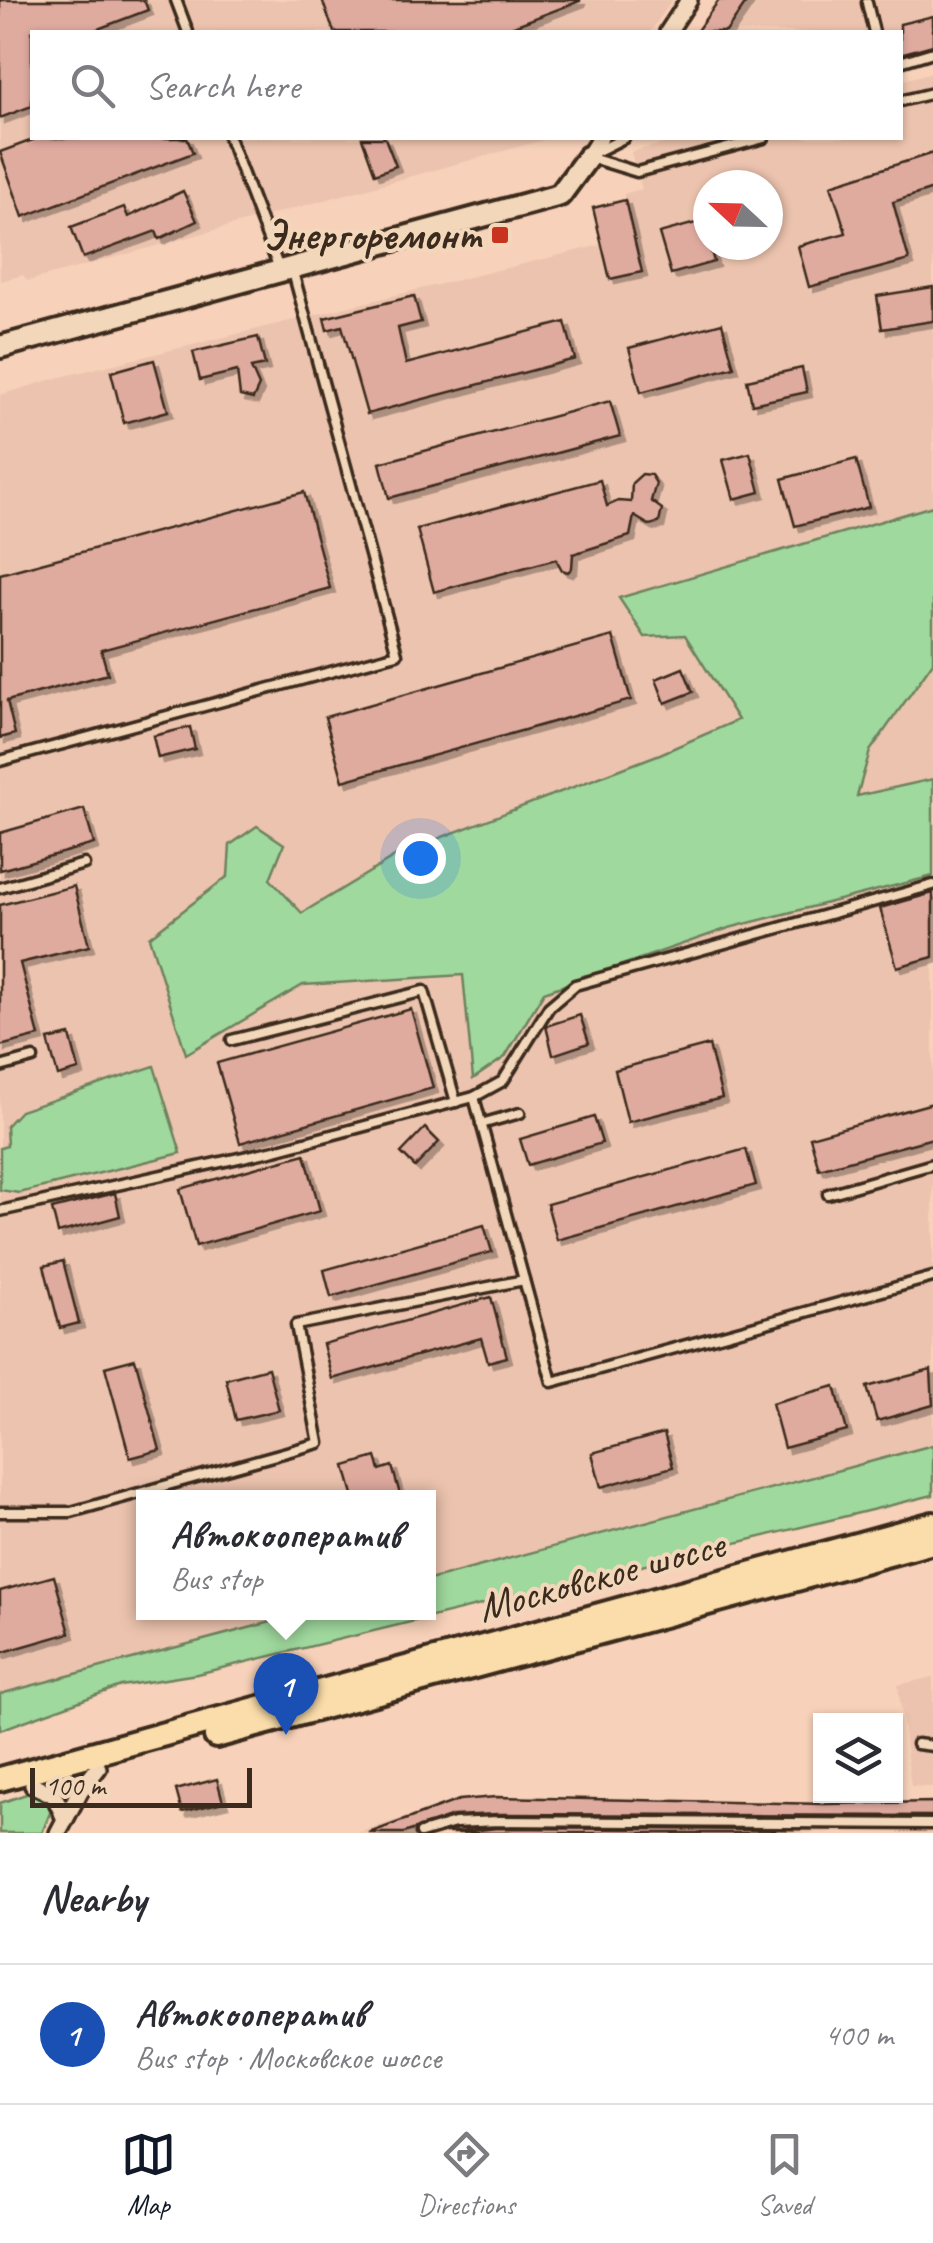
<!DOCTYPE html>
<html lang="en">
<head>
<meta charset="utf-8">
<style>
	body { margin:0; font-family:Caveat,sans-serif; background:#f7f7f7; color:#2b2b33 }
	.controls { position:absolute; right:30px; bottom:30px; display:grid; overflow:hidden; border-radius:0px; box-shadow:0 2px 8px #0004 }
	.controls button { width:90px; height:90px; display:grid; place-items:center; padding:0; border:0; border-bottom:2px solid #e1e1e2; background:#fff; color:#2b2b33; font:50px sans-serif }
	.compass { position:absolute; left:693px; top:170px; width:90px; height:90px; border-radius:50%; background:#fff; box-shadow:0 2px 8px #0004; rotate:292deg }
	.scale { position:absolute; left:30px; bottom:25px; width:222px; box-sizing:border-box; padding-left:10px; border:5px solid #3b2a1e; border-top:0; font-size:28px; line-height:35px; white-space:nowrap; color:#3b2a1e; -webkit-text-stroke:8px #f3d7ba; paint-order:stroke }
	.you { position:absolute; left:420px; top:858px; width:35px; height:35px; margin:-25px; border:8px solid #fff; border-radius:50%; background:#1a73e8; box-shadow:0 0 0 15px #1a73e833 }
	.badge { display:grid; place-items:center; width:65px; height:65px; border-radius:50%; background:#111827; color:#fff; font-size:32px; font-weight:700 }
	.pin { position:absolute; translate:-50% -82px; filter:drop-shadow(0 2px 5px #0008) }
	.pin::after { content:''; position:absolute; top:52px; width:35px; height:30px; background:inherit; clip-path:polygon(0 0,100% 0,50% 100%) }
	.popup { position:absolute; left:136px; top:1490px; width:300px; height:130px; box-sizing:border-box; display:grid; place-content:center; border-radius:0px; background:#fff; filter:drop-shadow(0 2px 8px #0005); font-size:32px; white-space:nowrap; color:#7c7c81 }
	.popup b { font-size:38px; color:#2b2b33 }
	.popup::after { content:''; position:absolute; left:50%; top:100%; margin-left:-20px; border:20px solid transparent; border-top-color:#fff }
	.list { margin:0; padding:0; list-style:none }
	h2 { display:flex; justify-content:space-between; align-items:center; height:130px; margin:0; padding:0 40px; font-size:42px }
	h2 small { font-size:32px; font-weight:400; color:#7c7c81 }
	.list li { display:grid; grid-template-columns:65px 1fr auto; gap:30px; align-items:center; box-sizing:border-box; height:140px; padding:0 40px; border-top:2px solid #e1e1e2 }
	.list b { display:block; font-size:38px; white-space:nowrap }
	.list p { margin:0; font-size:32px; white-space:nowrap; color:#7c7c81 }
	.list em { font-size:32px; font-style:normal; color:#7c7c81 }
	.icon { flex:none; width:55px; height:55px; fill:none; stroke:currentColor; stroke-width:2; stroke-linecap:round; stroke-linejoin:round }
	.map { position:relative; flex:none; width:933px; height:1833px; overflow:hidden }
	.search { position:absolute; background:#fff; box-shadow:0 2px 8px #0004; left:30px; right:30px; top:30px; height:110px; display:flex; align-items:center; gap:25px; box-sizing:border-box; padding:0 35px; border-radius:0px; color:#7c7c81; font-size:38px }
	.sheet { height:270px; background:#fff }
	nav { display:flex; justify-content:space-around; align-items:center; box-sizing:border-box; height:140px; border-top:2px solid #e1e1e2; background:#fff; font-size:28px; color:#7c7c81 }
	nav a { display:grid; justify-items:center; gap:5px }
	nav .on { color:#111827 }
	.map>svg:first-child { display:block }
	.built { fill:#ecc3ae; fill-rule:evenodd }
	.green { fill:#a0d99e; stroke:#6e825e; stroke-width:2.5 }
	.building { fill:#e0ab9f; stroke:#3b2a1e; stroke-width:2.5; filter:url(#shadow) }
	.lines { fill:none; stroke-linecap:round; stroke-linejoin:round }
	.lane-casing { stroke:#3b2a1e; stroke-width:15 }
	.street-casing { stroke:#3b2a1e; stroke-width:22 }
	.secondary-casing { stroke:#3b2a1e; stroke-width:28 }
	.primary-casing { stroke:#3b2a1e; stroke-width:30 }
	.lane { stroke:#f3d7ba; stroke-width:8 }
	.street { stroke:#f3d7ba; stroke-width:15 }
	.secondary { stroke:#f3d7ba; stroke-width:20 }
	.primary { stroke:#fbddab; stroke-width:22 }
	.poi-dot { fill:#c8321e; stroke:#f3d7ba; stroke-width:4 }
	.labels { text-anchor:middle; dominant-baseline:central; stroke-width:8; stroke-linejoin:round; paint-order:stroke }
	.poi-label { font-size:42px; font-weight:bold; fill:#3b2a1e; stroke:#f3d7ba; text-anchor:end }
	.street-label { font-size:42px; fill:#3b2a1e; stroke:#f3d7ba }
</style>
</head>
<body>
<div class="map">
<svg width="933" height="1833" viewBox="0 0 933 1833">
	<defs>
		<filter id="shadow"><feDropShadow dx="5" dy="5" stdDeviation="0" flood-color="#0004"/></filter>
	</defs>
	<rect width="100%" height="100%" fill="#f7d1b9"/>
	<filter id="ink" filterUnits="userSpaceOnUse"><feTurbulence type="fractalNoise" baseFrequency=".01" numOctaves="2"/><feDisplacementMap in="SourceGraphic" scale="20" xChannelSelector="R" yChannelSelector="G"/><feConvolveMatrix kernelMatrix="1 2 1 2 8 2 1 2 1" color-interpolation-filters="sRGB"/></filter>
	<g filter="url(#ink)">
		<!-- built -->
		<g class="built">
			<polygon points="0,0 672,0 650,32 32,32 32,138 551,138 28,281 23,275 0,281"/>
			<polygon points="724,0 933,0 933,57 901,65 900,32 704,32"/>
			<path d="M933,72V1445L429,1580L428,1498H144V1612L305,1613L0,1694V395L61,377L601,245L593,208L624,200V194L642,189L631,152L686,138H900L901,81ZM708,185H768V245H708Z"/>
			<polygon points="933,1677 933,1787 911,1786 898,1685"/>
			<polygon points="496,1797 825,1804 933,1802 933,1833 357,1833 459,1800"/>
		</g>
		<!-- green -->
		<g class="green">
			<polygon points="933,506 933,662 870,751 857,796 933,779 933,876 729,928 544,992 505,1057 473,1079 463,975 303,985 186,1054 149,937 228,876 230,845 257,826 284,844 270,879 302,913 403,852 660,754 738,720 685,635 645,637 619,598"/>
			<polygon points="154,1066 181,1153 19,1193 0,1190 0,1148 7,1146 6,1126 20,1111"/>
			<polygon points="933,1445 933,1495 197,1674 121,1686 0,1730 0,1694 305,1613 428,1612 429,1580"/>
			<polygon points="29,1793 45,1794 51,1800 50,1813 42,1833 0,1833 0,1803"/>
		</g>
		<!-- building -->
		<g class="building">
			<polygon points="0,0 144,0 148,10 90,32 32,32 32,106 0,118"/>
			<polygon points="322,0 580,0 580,1 498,32 334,32"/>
			<polygon points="719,0 748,0 726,32 696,32"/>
			<polygon points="933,16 933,45 900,54 900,24"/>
			<polygon points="38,138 187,138 193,153 23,217 0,152"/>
			<polygon points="362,138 385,138 396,166 375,174"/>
			<polygon points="933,153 933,189 893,202 909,260 809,287 798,246 846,233 831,185"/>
			<polygon points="183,191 197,221 159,239 156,231 83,258 71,227 124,207 128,217"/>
			<polygon points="625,200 642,272 610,279 593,208"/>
			<polygon points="703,221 714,262 671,274 659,233"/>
			<polygon points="933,287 933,321 882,329 877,296"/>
			<polygon points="414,296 421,322 398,328 406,364 565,322 575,359 367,414 342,326 327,330 324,318"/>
			<polygon points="722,323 734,367 641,392 629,348"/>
			<polygon points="258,337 265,365 251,368 259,386 253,399 240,396 237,371 200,380 193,352"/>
			<polygon points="154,360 168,411 124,423 111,372"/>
			<polygon points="802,368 807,392 752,404 747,380"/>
			<polygon points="610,401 620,436 389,498 380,463"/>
			<polygon points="750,453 760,492 734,499 723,460"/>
			<polygon points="856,459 869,507 795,526 782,479"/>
			<polygon points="642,474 651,475 656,483 651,501 662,509 659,523 649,525 634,516 630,536 573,554 572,568 568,572 562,570 556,559 434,592 417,529 600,480 607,506 618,501 631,502 632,483"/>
			<polygon points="304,492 330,588 101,650 108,674 7,701 15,734 0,738 0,574"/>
			<polygon points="613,636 631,700 343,781 325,717"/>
			<polygon points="683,668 693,692 665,703 656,679"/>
			<polygon points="190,727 195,749 158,758 153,736"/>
			<polygon points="84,809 94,844 0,870 0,833"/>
			<polygon points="74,886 89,946 20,963 39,1036 0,1046 0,905"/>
			<polygon points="933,893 933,957 897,967 880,908"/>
			<polygon points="411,1009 433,1088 240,1143 217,1063"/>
			<polygon points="580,1015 589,1043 553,1055 546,1026"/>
			<polygon points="70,1035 79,1070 58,1076 48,1040"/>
			<polygon points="709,1045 722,1098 628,1122 615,1070"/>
			<polygon points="933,1103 933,1138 819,1169 810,1137"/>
			<polygon points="594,1117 602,1143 528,1165 520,1139"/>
			<polygon points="425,1128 439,1142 415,1167 401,1153"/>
			<polygon points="746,1149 756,1185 557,1240 547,1204"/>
			<polygon points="305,1154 320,1211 196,1246 180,1189"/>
			<polygon points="115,1193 120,1216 58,1233 52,1209"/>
			<polygon points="484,1225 492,1252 331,1297 324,1270"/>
			<polygon points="63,1261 79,1323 60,1328 44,1266"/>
			<polygon points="491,1297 507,1357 488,1362 481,1338 332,1379 323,1344"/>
			<polygon points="135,1359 160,1450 130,1458 105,1367"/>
			<polygon points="268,1368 279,1410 236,1420 226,1379"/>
			<polygon points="931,1370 933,1405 877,1421 867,1387"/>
			<polygon points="835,1386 847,1431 784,1448 772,1403"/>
			<polygon points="664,1433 673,1467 601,1487 592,1453"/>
			<polygon points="376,1457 380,1470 392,1466 401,1498 354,1498 345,1466"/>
			<polygon points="54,1576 70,1633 0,1653 0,1591"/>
			<polygon points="217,1779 223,1802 182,1812 176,1790"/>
			<polygon points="496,1797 825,1804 933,1802 933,1816 498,1814 453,1816 404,1833 369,1833 459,1800"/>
			<polygon points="498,1828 775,1830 775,1833 448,1833"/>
		</g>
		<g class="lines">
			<defs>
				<g id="lane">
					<polyline points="176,0 188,32"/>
					<polyline points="867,3 874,32"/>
					<polyline points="900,62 933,52"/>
					<polyline points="900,101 933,93"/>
					<polyline points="229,138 280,271"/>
					<polyline points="596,152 624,138"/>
					<polyline points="588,157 637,172 764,138"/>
					<polyline points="0,761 397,654 293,272"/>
					<polyline points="0,888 84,864"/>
					<polyline points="232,1040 424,991 456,1102"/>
					<polyline points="0,1067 33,1058"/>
					<polyline points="474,1097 552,1382 933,1277"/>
					<polyline points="481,1124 520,1113"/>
					<polyline points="828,1194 933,1164"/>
					<polyline points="0,1211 275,1150 474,1097 503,1081 549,1007 575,985 933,885"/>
					<polyline points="0,1512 71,1512 319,1443 296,1325 524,1280"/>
					<polyline points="917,1744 933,1746"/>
					<polyline points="421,1833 455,1823 498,1821 933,1824"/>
				</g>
				<g id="street">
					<polyline points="668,32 689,0"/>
					<polyline points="588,157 600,138"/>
					<polyline points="33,1785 54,1795 64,1817"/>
					<polyline points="58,1833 80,1791 98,1768"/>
				</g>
				<polyline id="secondary" points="0,347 560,195 588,157"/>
				<g id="primary">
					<polyline points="216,1736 933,1542"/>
					<polyline points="0,1779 933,1524"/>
				</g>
			</defs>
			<!-- lane casing -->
			<use href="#lane" class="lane-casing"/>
			<!-- street casing -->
			<use href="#street" class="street-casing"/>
			<!-- secondary casing -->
			<use href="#secondary" class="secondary-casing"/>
			<!-- primary casing -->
			<use href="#primary" class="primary-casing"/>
			<!-- lane -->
			<use href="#lane" class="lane"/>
			<!-- street -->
			<use href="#street" class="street"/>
			<!-- secondary -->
			<use href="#secondary" class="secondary"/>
			<!-- primary -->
			<use href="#primary" class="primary"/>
		</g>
	</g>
	<!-- markers -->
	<rect class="poi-dot" x="490" y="225" width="20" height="20" rx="5"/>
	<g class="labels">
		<!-- poi labels -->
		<g class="poi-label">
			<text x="480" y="235">Энергоремонт</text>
		</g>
		<!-- street labels -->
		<g class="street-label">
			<text transform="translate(601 1576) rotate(-15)">Московское шоссе</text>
		</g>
	</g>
</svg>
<div class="controls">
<button><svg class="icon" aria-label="layers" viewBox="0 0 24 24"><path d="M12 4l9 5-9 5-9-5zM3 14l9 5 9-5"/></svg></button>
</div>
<svg class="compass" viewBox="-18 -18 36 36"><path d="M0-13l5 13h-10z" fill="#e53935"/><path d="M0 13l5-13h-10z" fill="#7c7c81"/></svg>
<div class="scale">100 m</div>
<div class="you"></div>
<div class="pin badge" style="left:286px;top:1735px;background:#1a4fb4">1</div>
<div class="popup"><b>Автокооператив</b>Bus stop</div>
<div class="search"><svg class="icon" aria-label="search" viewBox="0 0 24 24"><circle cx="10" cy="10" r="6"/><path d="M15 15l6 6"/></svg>Search here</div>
</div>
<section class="sheet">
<h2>Nearby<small></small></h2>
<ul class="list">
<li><span class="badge" style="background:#1a4fb4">1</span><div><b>Автокооператив</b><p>Bus stop · Московское шоссе</p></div><em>400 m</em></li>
</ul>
</section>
<nav>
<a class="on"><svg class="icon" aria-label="map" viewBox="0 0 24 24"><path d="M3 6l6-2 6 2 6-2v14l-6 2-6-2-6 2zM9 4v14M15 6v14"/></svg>Map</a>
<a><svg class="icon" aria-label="directions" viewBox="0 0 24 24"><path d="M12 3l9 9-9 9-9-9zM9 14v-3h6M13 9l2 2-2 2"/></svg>Directions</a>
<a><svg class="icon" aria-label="saved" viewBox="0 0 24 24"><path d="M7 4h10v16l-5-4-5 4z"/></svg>Saved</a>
</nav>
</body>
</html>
